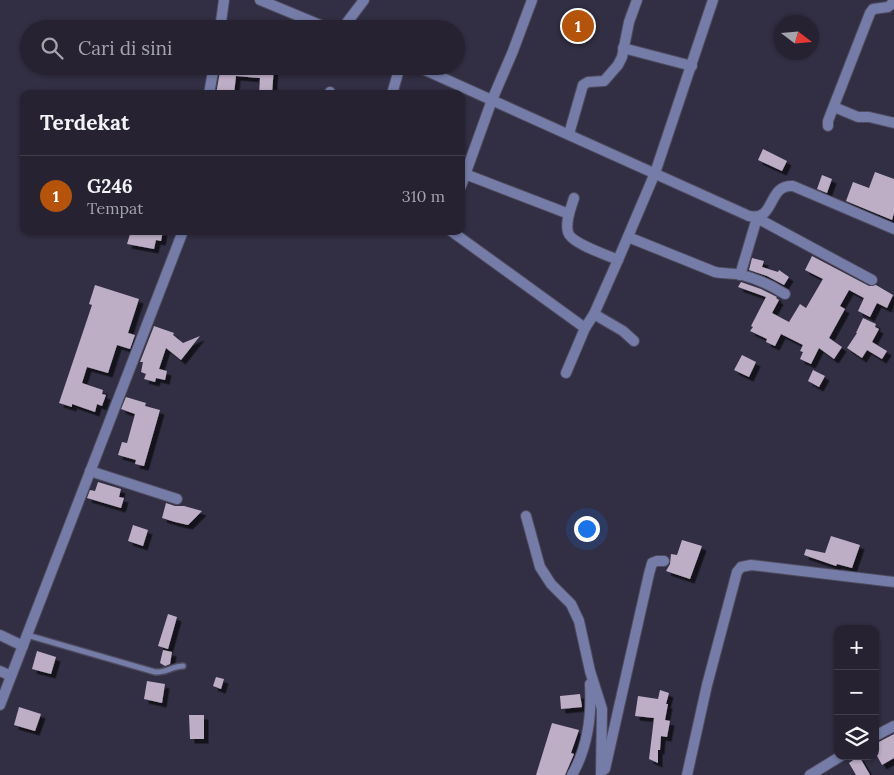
<!DOCTYPE html>
<html lang="id">
<head>
<meta charset="utf-8">
<style>
	body { margin:0; font-family:Lora,serif; background:#2e2a3a; color:#f1f3f6 }
	.controls { position:absolute; right:15px; bottom:15px; display:grid; overflow:hidden; border-radius:10px; box-shadow:0 1px 4px #0004 }
	.controls button { width:45px; height:45px; display:grid; place-items:center; padding:0; border:0; border-bottom:1px solid #423f4d; background:#262232; color:#f1f3f6; font:25px sans-serif }
	.compass { position:absolute; left:774px; top:15px; width:45px; height:45px; border-radius:50%; background:#262232; box-shadow:0 1px 4px #0004; rotate:106deg }
	.you { position:absolute; left:586px; top:528px; width:18px; height:18px; margin:-12px; border:4px solid #fff; border-radius:50%; background:#1a73e8; box-shadow:0 0 0 8px #1a73e833 }
	.badge { display:grid; place-items:center; width:32px; height:32px; border-radius:50%; background:#b45309; color:#fff; font-size:16px; font-weight:700 }
	.pin { position:absolute; translate:-50% -50%; border:2px solid #fff; box-shadow:0 1px 5px #0006 }
	.list { margin:0; padding:0; list-style:none }
	h2 { display:flex; justify-content:space-between; align-items:center; height:65px; margin:0; padding:0 20px; font-size:21px }
	h2 small { font-size:16px; font-weight:400; color:#a4a4ac }
	.list li { display:grid; grid-template-columns:32px 1fr auto; gap:15px; align-items:center; box-sizing:border-box; height:80px; padding:0 20px; border-top:1px solid #423f4d }
	.list b { display:block; font-size:19px; white-space:nowrap }
	.list p { margin:0; font-size:16px; white-space:nowrap; color:#a4a4ac }
	.list em { font-size:16px; font-style:normal; color:#a4a4ac }
	.icon { flex:none; width:28px; height:28px; fill:none; stroke:currentColor; stroke-width:2; stroke-linecap:round; stroke-linejoin:round }
	.map { position:relative; flex:none; width:894px; height:775px; overflow:hidden }
	.search { position:absolute; background:#262232; box-shadow:0 1px 4px #0004; left:20px; top:20px; width:445px; height:55px; display:flex; align-items:center; gap:12px; box-sizing:border-box; padding:0 18px; border-radius:28px; color:#a4a4ac; font-size:19px }
	.panel { position:absolute; background:#262232; box-shadow:0 1px 4px #0004; left:20px; top:90px; width:445px; height:145px; border-radius:10px }
	.map>svg:first-child { display:block }
	.building { fill:#bdaec6; filter:url(#shadow) }
	.lines { fill:none; stroke-linecap:round; stroke-linejoin:round }
	.service-casing { stroke:#4f4b5f; stroke-width:8 }
	.minor-casing { stroke:#4f4b5f; stroke-width:12 }
	.service { stroke:#747ca7; stroke-width:5 }
	.minor { stroke:#747ca7; stroke-width:10 }
</style>
</head>
<body>
<div class="map">
<svg width="894" height="775" viewBox="0 0 894 775">
	<defs>
		<filter id="shadow"><feDropShadow dx="4.5" dy="4.5" stdDeviation="0" flood-color="#0009"/></filter>
	</defs>
	<rect width="100%" height="100%" fill="#322e43"/>
	<!-- building -->
	<g class="building">
		<polygon points="573,13 589,18 583,38 567,34"/>
		<polygon points="221,66 274,66 272,94 259,94 260,78 236,76 234,94 216,94"/>
		<polygon points="763,149 787,161 782,171 758,160"/>
		<polygon points="875,172 894,179 894,213 892,220 846,201 853,182 869,188"/>
		<polygon points="822,175 832,179 827,193 817,189"/>
		<polygon points="131,231 163,231 161,241 156,240 154,249 127,244"/>
		<polygon points="812,256 869,286 876,285 893,295 887,308 877,303 870,317 858,311 864,298 849,290 840,306 845,309 829,338 842,347 834,359 819,348 811,364 800,359 803,352 800,351 803,345 781,334 775,346 766,342 767,339 750,331 753,327 751,326 766,297 738,287 741,282 761,289 777,297 776,298 779,300 772,313 789,322 800,304 806,308 823,279 805,270"/>
		<polygon points="752,258 764,261 762,267 778,272 779,270 789,277 784,285 767,276 749,270"/>
		<polygon points="95,285 139,299 128,333 135,335 130,349 117,345 108,373 87,367 82,383 103,390 102,394 106,395 102,406 97,404 95,412 72,404 72,407 59,403 92,305 89,304"/>
		<polygon points="863,318 876,324 875,327 879,329 872,342 887,351 882,359 867,350 862,358 847,348 857,333 856,333"/>
		<polygon points="154,326 174,333 173,335 183,343 200,336 181,360 166,348 159,369 167,371 165,380 156,378 155,382 144,379 146,374 141,372 143,362 140,362"/>
		<polygon points="742,355 756,362 749,377 734,370"/>
		<polygon points="813,370 825,376 819,387 808,381"/>
		<polygon points="126,397 146,403 145,406 160,410 144,466 135,464 136,460 118,455 122,442 127,443 135,414 121,409"/>
		<polygon points="98,482 121,489 119,497 124,498 121,508 87,498 90,490 95,491"/>
		<polygon points="166,503 175,506 184,506 202,511 188,525 175,522 162,518"/>
		<polygon points="133,525 148,530 143,546 128,541"/>
		<polygon points="831,536 860,545 852,568 837,564 836,566 804,555 806,549 825,553"/>
		<polygon points="682,540 702,546 690,579 666,571 670,564 671,554 677,555"/>
		<polygon points="168,614 177,617 168,649 158,646"/>
		<polygon points="163,650 172,652 170,664 165,666 160,663"/>
		<polygon points="37,651 56,657 51,674 32,669"/>
		<polygon points="216,677 224,679 221,689 213,686"/>
		<polygon points="147,681 165,684 162,703 144,699"/>
		<polygon points="660,690 669,693 666,704 668,704 665,720 670,721 667,737 661,736 660,750 658,750 658,763 649,759 654,718 635,716 638,696 658,699"/>
		<polygon points="580,694 582,707 561,709 560,696"/>
		<polygon points="19,707 41,714 35,731 14,725"/>
		<polygon points="189,715 204,715 204,739 190,739"/>
		<polygon points="552,723 579,730 571,753 574,754 565,775 536,775"/>
		<polygon points="894,734 894,758 882,765 875,752 875,744"/>
		<polygon points="859,756 870,775 856,775 849,763"/>
	</g>
	<g class="lines">
		<defs>
			<path id="service" d="M27,635L155,672C166,673 173,666 183,666"/>
			<g id="minor">
				<polyline points="260,0 330,29"/>
				<polyline points="220,29 224,0"/>
				<polyline points="342,29 364,0"/>
				<polyline points="623,48 692,66"/>
				<path d="M416,66L749,216C776,222 767,184 793,186L894,229"/>
				<polyline points="209,94 214,66"/>
				<polyline points="330,94 330,92"/>
				<polyline points="392,94 400,66"/>
				<polyline points="834,107 858,117 869,117 894,123"/>
				<polyline points="828,126 828,121 870,13 873,9 888,7 894,2"/>
				<polyline points="569,134 583,85 588,82 604,81 618,65 622,57 629,22 637,0"/>
				<polyline points="465,174 569,214"/>
				<polyline points="461,186 492,100 513,51 532,0"/>
				<path d="M574,198C571,208 565,221 568,232C570,243 607,255 618,260"/>
				<polyline points="451,231 585,328"/>
				<path d="M628,237L715,272C724,274 733,273 742,275C758,279 771,285 785,294"/>
				<polyline points="740,275 757,218 872,280"/>
				<polyline points="594,314 623,331 634,341"/>
				<polyline points="566,373 585,328 594,314 618,260 655,173 713,0"/>
				<polyline points="90,471 177,499"/>
				<polyline points="526,516 540,567 551,584 571,604 579,621 590,671 602,709 601,775"/>
				<polyline points="0,635 23,646"/>
				<polyline points="0,671 11,676"/>
				<polyline points="0,705 183,231"/>
				<polyline points="875,736 894,726"/>
				<polyline points="605,769 649,574 652,563 657,561 664,561"/>
				<path d="M572,775C588,747 592,717 590,684"/>
				<polyline points="687,775 707,685 737,572 741,567 751,565 894,582"/>
				<polyline points="810,775 841,756"/>
			</g>
		</defs>
		<!-- service casing -->
		<use href="#service" class="service-casing"/>
		<!-- minor casing -->
		<use href="#minor" class="minor-casing"/>
		<!-- service -->
		<use href="#service" class="service"/>
		<!-- minor -->
		<use href="#minor" class="minor"/>
	</g>
</svg>
<div class="controls">
<button>+</button>
<button>−</button>
<button><svg class="icon" aria-label="layers" viewBox="0 0 24 24"><path d="M12 4l9 5-9 5-9-5zM3 14l9 5 9-5"/></svg></button>
</div>
<svg class="compass" viewBox="-18 -18 36 36"><path d="M0-13l5 13h-10z" fill="#e53935"/><path d="M0 13l5-13h-10z" fill="#a4a4ac"/></svg>
<div class="you"></div>
<div class="pin badge" style="left:578px;top:26px">1</div>
<div class="search"><svg class="icon" aria-label="search" viewBox="0 0 24 24"><circle cx="10" cy="10" r="6"/><path d="M15 15l6 6"/></svg>Cari di sini</div>
<section class="panel">
<h2>Terdekat<small></small></h2>
<ul class="list">
<li><span class="badge">1</span><div><b>G246</b><p>Tempat</p></div><em>310 m</em></li>
</ul>
</section>
</div>
</body>
</html>
